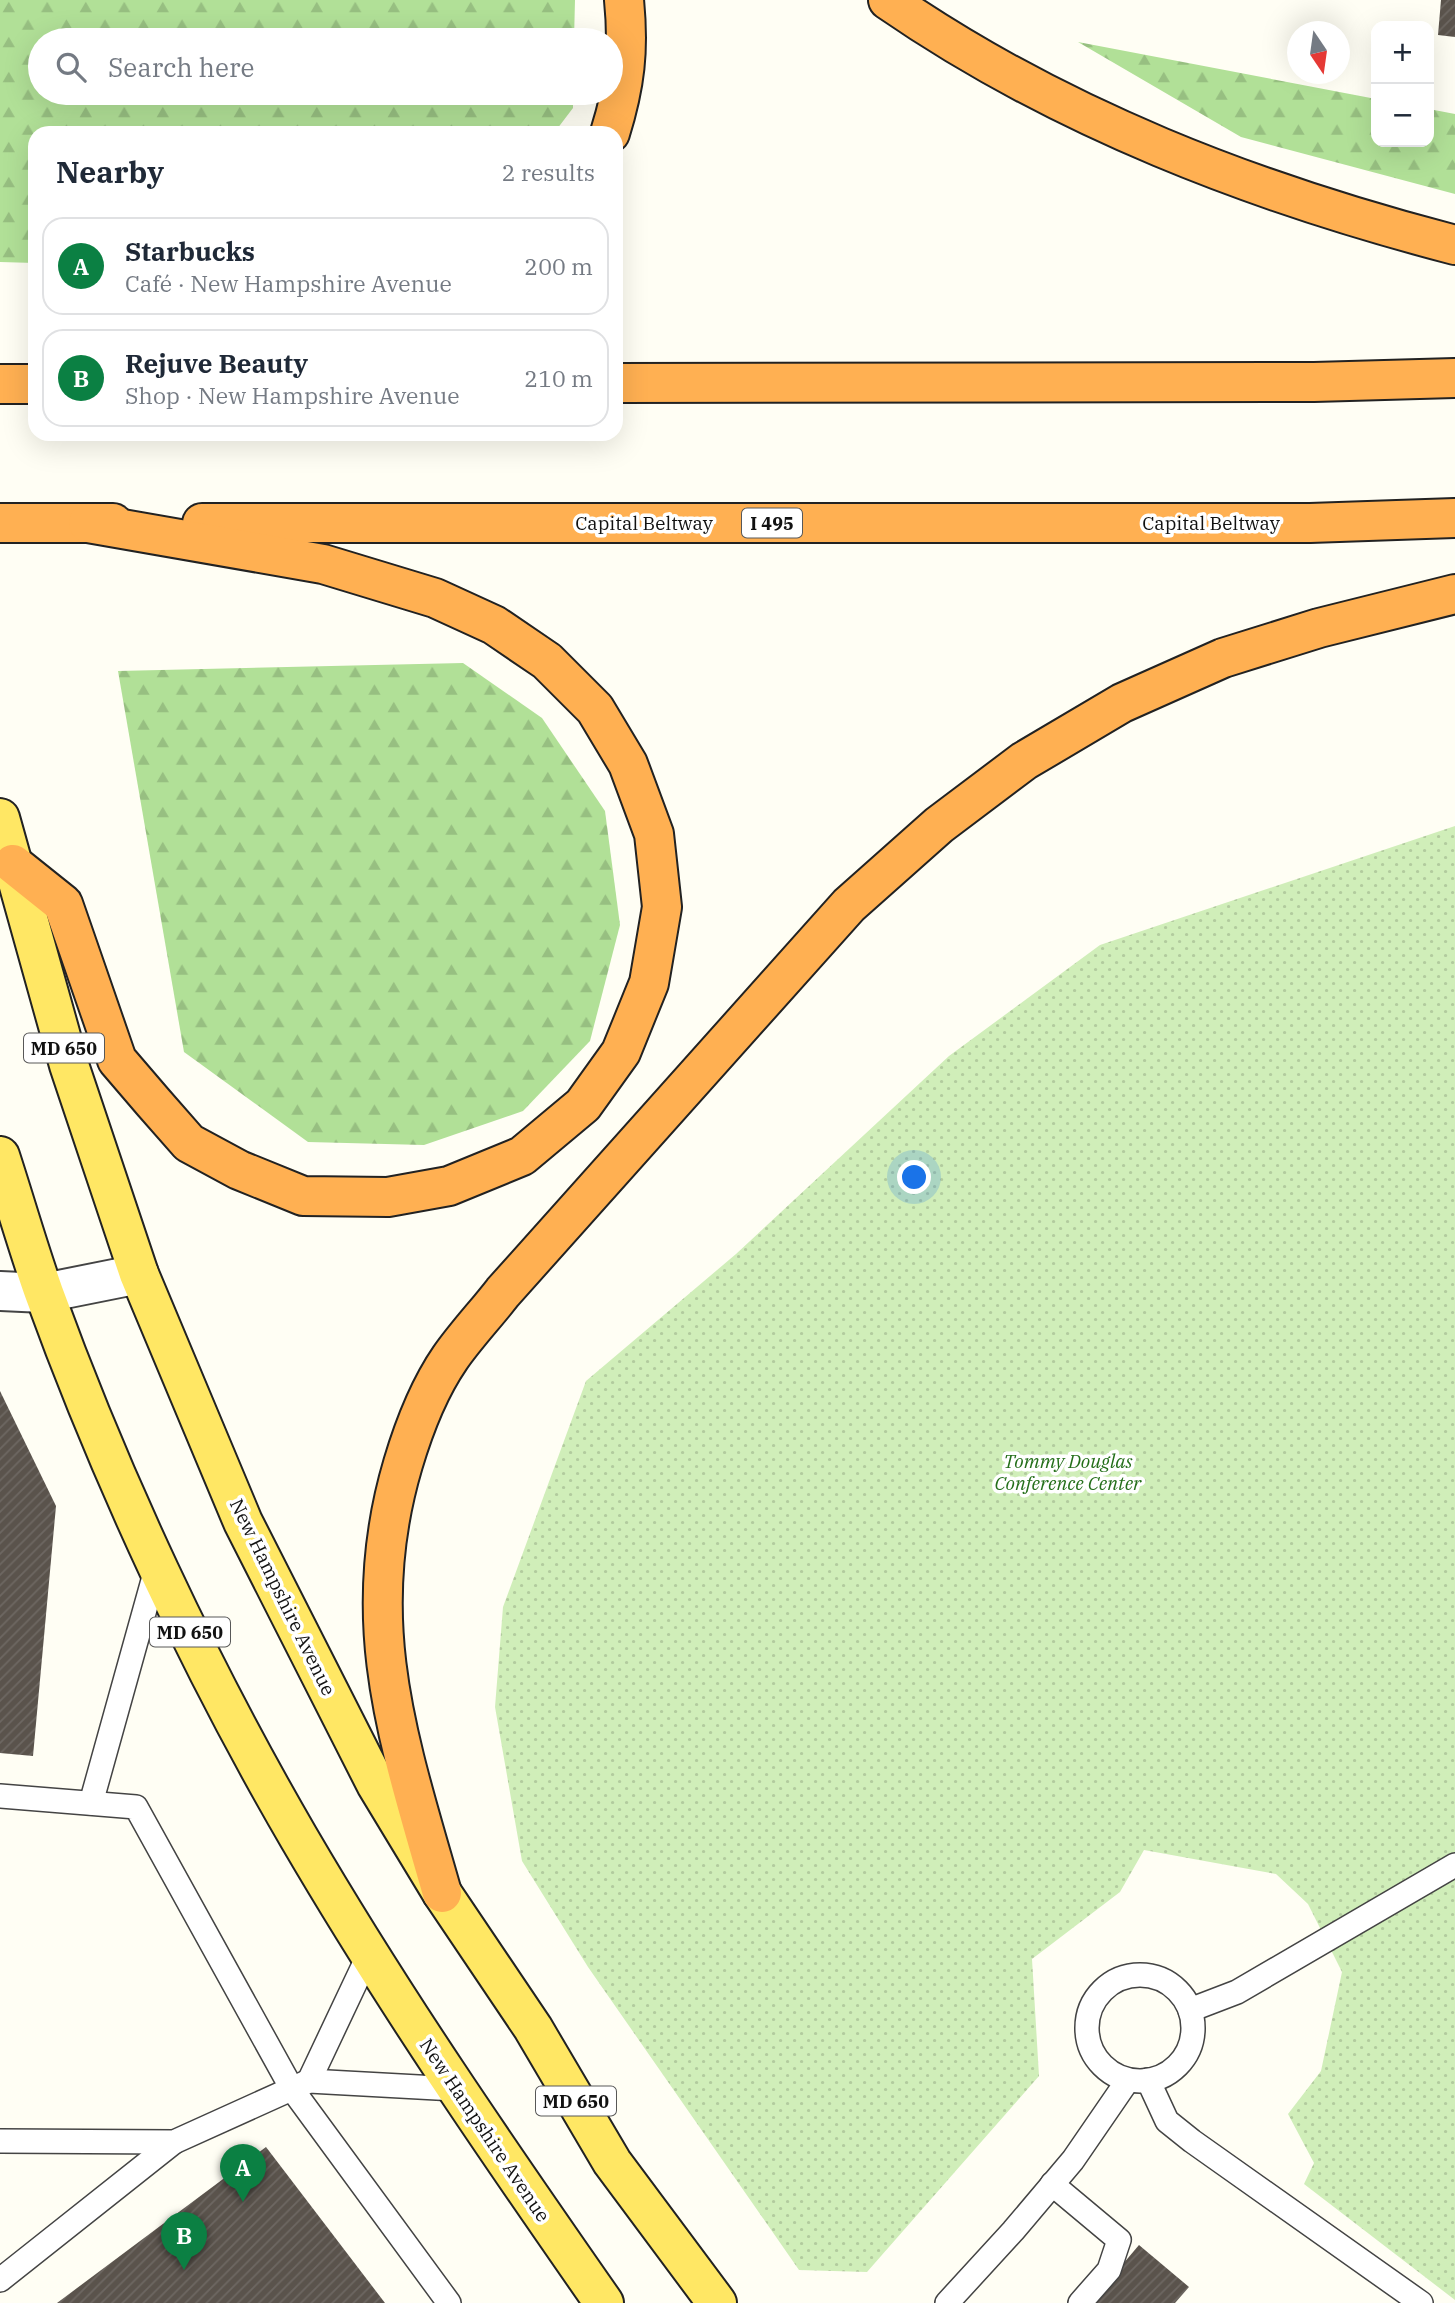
<!DOCTYPE html>
<html lang="en">
<head>
<meta charset="utf-8">
<style>
	body { margin:0; font-family:"IBM Plex Serif",serif; background:#f2f2f3; color:#1f2937 }
	.controls { position:absolute; right:21px; top:21px; display:grid; overflow:hidden; border-radius:14px; box-shadow:0 7px 28px #0002 }
	.controls button { width:63px; height:63px; display:grid; place-items:center; padding:0; border:0; border-bottom:2px solid #e0e1e3; background:#fff; color:#1f2937; font:35px sans-serif }
	.compass { position:absolute; left:1287px; top:21px; width:63px; height:63px; border-radius:50%; background:#fff; box-shadow:0 7px 28px #0002; rotate:167deg }
	.you { position:absolute; left:915px; top:1178px; width:24px; height:24px; margin:-18px; border:5px solid #fff; border-radius:50%; background:#1a73e8; box-shadow:0 0 0 10px #1a73e833 }
	.badge { display:grid; place-items:center; width:46px; height:46px; border-radius:50%; background:#0b8043; color:#fff; font-size:23px; font-weight:700 }
	.pin { position:absolute; translate:-50% -58px; filter:drop-shadow(0 2px 4px #0008) }
	.pin::after { content:''; position:absolute; top:37px; width:24px; height:21px; background:inherit; clip-path:polygon(0 0,100% 0,50% 100%) }
	.list { margin:0; padding:0; list-style:none }
	h2 { display:flex; justify-content:space-between; align-items:center; height:91px; margin:0; padding:0 28px; font-size:30px }
	h2 small { font-size:23px; font-weight:400; color:#747a83 }
	.list li { display:grid; grid-template-columns:46px 1fr auto; gap:21px; align-items:center; box-sizing:border-box; height:98px; margin:0 14px 14px; padding:0 14px; border:2px solid #e0e1e3; border-radius:21px }
	.list b { display:block; font-size:26px; white-space:nowrap }
	.list p { margin:0; font-size:23px; white-space:nowrap; color:#747a83 }
	.list em { font-size:23px; font-style:normal; color:#747a83 }
	.icon { flex:none; width:38px; height:38px; fill:none; stroke:currentColor; stroke-width:2; stroke-linecap:round; stroke-linejoin:round }
	.map { position:relative; flex:none; width:1455px; height:2303px; overflow:hidden }
	.search { position:absolute; background:#fff; box-shadow:0 7px 28px #0002; left:28px; top:28px; width:595px; height:77px; display:flex; align-items:center; gap:18px; box-sizing:border-box; padding:0 24px; border-radius:38px; color:#747a83; font-size:26px }
	.panel { position:absolute; background:#fff; box-shadow:0 7px 28px #0002; left:28px; top:126px; width:595px; height:315px; border-radius:21px }
	.map>svg:first-child { display:block }
	.forest { fill:url(#forest-firs) }
	.park { fill:url(#park-dots) }
	.building { fill:url(#building-hatch) }
	.lines { fill:none; stroke-linecap:round; stroke-linejoin:round }
	.lane-casing { stroke:#444; stroke-width:26 }
	.street-casing { stroke:#444; stroke-width:42 }
	.primary-casing { stroke:#222; stroke-width:42 }
	.highway-casing { stroke:#222; stroke-width:42 }
	.lane { stroke:#fff; stroke-width:23 }
	.street { stroke:#fff; stroke-width:38 }
	.primary { stroke:#ffe764; stroke-width:38 }
	.highway { stroke:#ffb052; stroke-width:38 }
	.labels { text-anchor:middle; dominant-baseline:central; stroke-width:7; stroke-linejoin:round; paint-order:stroke }
	.shield { fill:#fff; stroke:#585858; stroke-width:2 }
	.shield-label { font-size:18px; font-weight:bold; fill:#111 }
	.street-label { font-size:19px; fill:#111; stroke:#fff }
	.park-label { font-size:19px; font-style:italic; fill:#246f1a; stroke:#fff }
</style>
</head>
<body>
<div class="map">
<svg width="1455" height="2303" viewBox="0 0 1455 2303">
	<defs>
		<pattern id="forest-firs" width="22" height="20" patternUnits="userSpaceOnUse" patternTransform="scale(1.75)"><rect width="22" height="20" fill="#b1e097"/><path d="M5 1l3.5 6h-7zM16 11l3.5 6h-7z" fill="#97bf81"/></pattern>
		<pattern id="park-dots" width="8" height="8" patternUnits="userSpaceOnUse" patternTransform="scale(1.75)"><rect width="8" height="8" fill="#d0eeb9"/><path d="M2 2h.1M6 6h.1" fill="none" stroke="#b2cb9e" stroke-width="1.8" stroke-linecap="round"/></pattern>
		<pattern id="building-hatch" width="6" height="6" patternUnits="userSpaceOnUse" patternTransform="scale(1.75)"><rect width="6" height="6" fill="#5a534c"/><path d="M-1 1l2-2M0 6l6-6M5 7l2-2" fill="none" stroke="#6d6762"/></pattern>
	</defs>
	<rect width="100%" height="100%" fill="#fffef4"/>
	<!-- forest -->
	<g class="forest">
		<polygon points="0,0 575,0 574,40 40,40 40,93 573,93 573,108 554,133 35,133 35,263 0,262"/>
		<polygon points="1078,42 1376,99 1376,142 1429,142 1429,109 1455,114 1455,194 1241,137"/>
		<polygon points="463,663 542,718 605,811 620,925 590,1041 523,1111 424,1145 308,1142 184,1052 118,671"/>
	</g>
	<!-- park -->
	<polygon class="park" points="1455,826 1455,2300 1304,2184 1314,2163 1288,2114 1321,2071 1342,1972 1308,1904 1276,1874 1144,1850 1120,1892 1032,1959 1039,2076 867,2272 799,2270 588,1967 522,1861 495,1707 503,1607 586,1381 736,1254 949,1056 1100,945"/>
	<!-- building -->
	<g class="building">
		<polygon points="1441,0 1455,0 1455,37 1438,35"/>
		<polygon points="0,1391 56,1506 33,1756 0,1753"/>
		<polygon points="266,2147 385,2303 57,2303 199,2197"/>
		<polygon points="1139,2245 1189,2287 1175,2303 1090,2303"/>
	</g>
	<g class="lines">
		<defs>
			<g id="lane">
				<polyline points="0,1796 136,1807 292,2089 449,2303"/>
				<polyline points="91,1803 157,1566"/>
				<circle cx="1140" cy="2028" r="53"/>
				<polyline points="1190,2010 1237,1992 1455,1865"/>
				<polyline points="1148,2080 1167,2121 1192,2141 1421,2303"/>
				<polyline points="309,2081 369,1954"/>
				<polyline points="0,2141 174,2142 309,2081 455,2089"/>
				<polyline points="1052,2184 1119,2240 1109,2270 1080,2303"/>
				<polyline points="0,2280 174,2142"/>
				<polyline points="947,2303 1013,2231 1073,2160 1128,2080"/>
			</g>
			<polyline id="street" points="0,1291 44,1293 139,1274"/>
			<g id="primary">
				<polyline points="0,818 69,1065 139,1274 243,1522 376,1784 442,1893 533,2028 612,2162 717,2303"/>
				<path d="M0,1156C15,1202 28,1248 44,1293C111,1478 200,1668 299,1838C393,1999 498,2151 604,2303"/>
			</g>
			<g id="highway">
				<path d="M888,0C1059,118 1255,193 1455,245"/>
				<path d="M610,133C625,85 629,50 624,0"/>
				<polyline points="616,383 1314,382 1455,378"/>
				<polyline points="0,384 35,384"/>
				<polyline points="0,523 113,523"/>
				<polyline points="202,523 1310,523 1455,518"/>
				<polyline points="13,864 63,904 117,1060 153,1102 189,1143 239,1170 303,1196 388,1197 449,1186 522,1156 583,1105 621,1052 649,983 662,907 654,834 628,764 595,709 547,661 494,625 435,598 323,564 88,523"/>
				<path d="M442,1893C399,1742 356,1622 403,1464C414,1427 428,1390 450,1358C466,1335 486,1314 503,1292L849,905L939,825L1024,761L1122,703L1223,658L1319,628L1455,594"/>
			</g>
		</defs>
		<!-- lane casing -->
		<use href="#lane" class="lane-casing"/>
		<!-- street casing -->
		<use href="#street" class="street-casing"/>
		<!-- primary casing -->
		<use href="#primary" class="primary-casing"/>
		<!-- highway casing -->
		<use href="#highway" class="highway-casing"/>
		<!-- lane -->
		<use href="#lane" class="lane"/>
		<!-- street -->
		<use href="#street" class="street"/>
		<!-- primary -->
		<use href="#primary" class="primary"/>
		<!-- highway -->
		<use href="#highway" class="highway"/>
	</g>
	<g class="labels">
		<!-- shield labels -->
		<g class="shield">
			<rect x="742" y="508.5" width="60" height="29" rx="5"/>
			<rect x="24" y="1033.5" width="80" height="29" rx="5"/>
			<rect x="150" y="1617.5" width="80" height="29" rx="5"/>
			<rect x="536" y="2086.5" width="80" height="29" rx="5"/>
		</g>
		<g class="shield-label">
			<text x="772" y="523">I 495</text>
			<text x="64" y="1048">MD 650</text>
			<text x="190" y="1632">MD 650</text>
			<text x="576" y="2101">MD 650</text>
		</g>
		<!-- street labels -->
		<g class="street-label">
			<text x="644" y="523">Capital Beltway</text>
			<text x="1211" y="523">Capital Beltway</text>
			<text transform="translate(283 1597) rotate(64)">New Hampshire Avenue</text>
			<text transform="translate(485 2130) rotate(56)">New Hampshire Avenue</text>
		</g>
		<!-- park labels -->
		<g class="park-label">
			<text x="1068" y="1461">Tommy Douglas<tspan x="1068" dy="22">Conference Center</tspan></text>
		</g>
	</g>
</svg>
<div class="controls">
<button>+</button>
<button>−</button>
</div>
<svg class="compass" viewBox="-18 -18 36 36"><path d="M0-13l5 13h-10z" fill="#e53935"/><path d="M0 13l5-13h-10z" fill="#747a83"/></svg>
<div class="you"></div>
<div class="pin badge" style="left:243px;top:2202px">A</div>
<div class="pin badge" style="left:184px;top:2270px">B</div>
<div class="search"><svg class="icon" aria-label="search" viewBox="0 0 24 24"><circle cx="10" cy="10" r="6"/><path d="M15 15l6 6"/></svg>Search here</div>
<section class="panel">
<h2>Nearby<small>2 results</small></h2>
<ul class="list">
<li><span class="badge">A</span><div><b>Starbucks</b><p>Café · New Hampshire Avenue</p></div><em>200 m</em></li>
<li><span class="badge">B</span><div><b>Rejuve Beauty</b><p>Shop · New Hampshire Avenue</p></div><em>210 m</em></li>
</ul>
</section>
</div>
</body>
</html>
